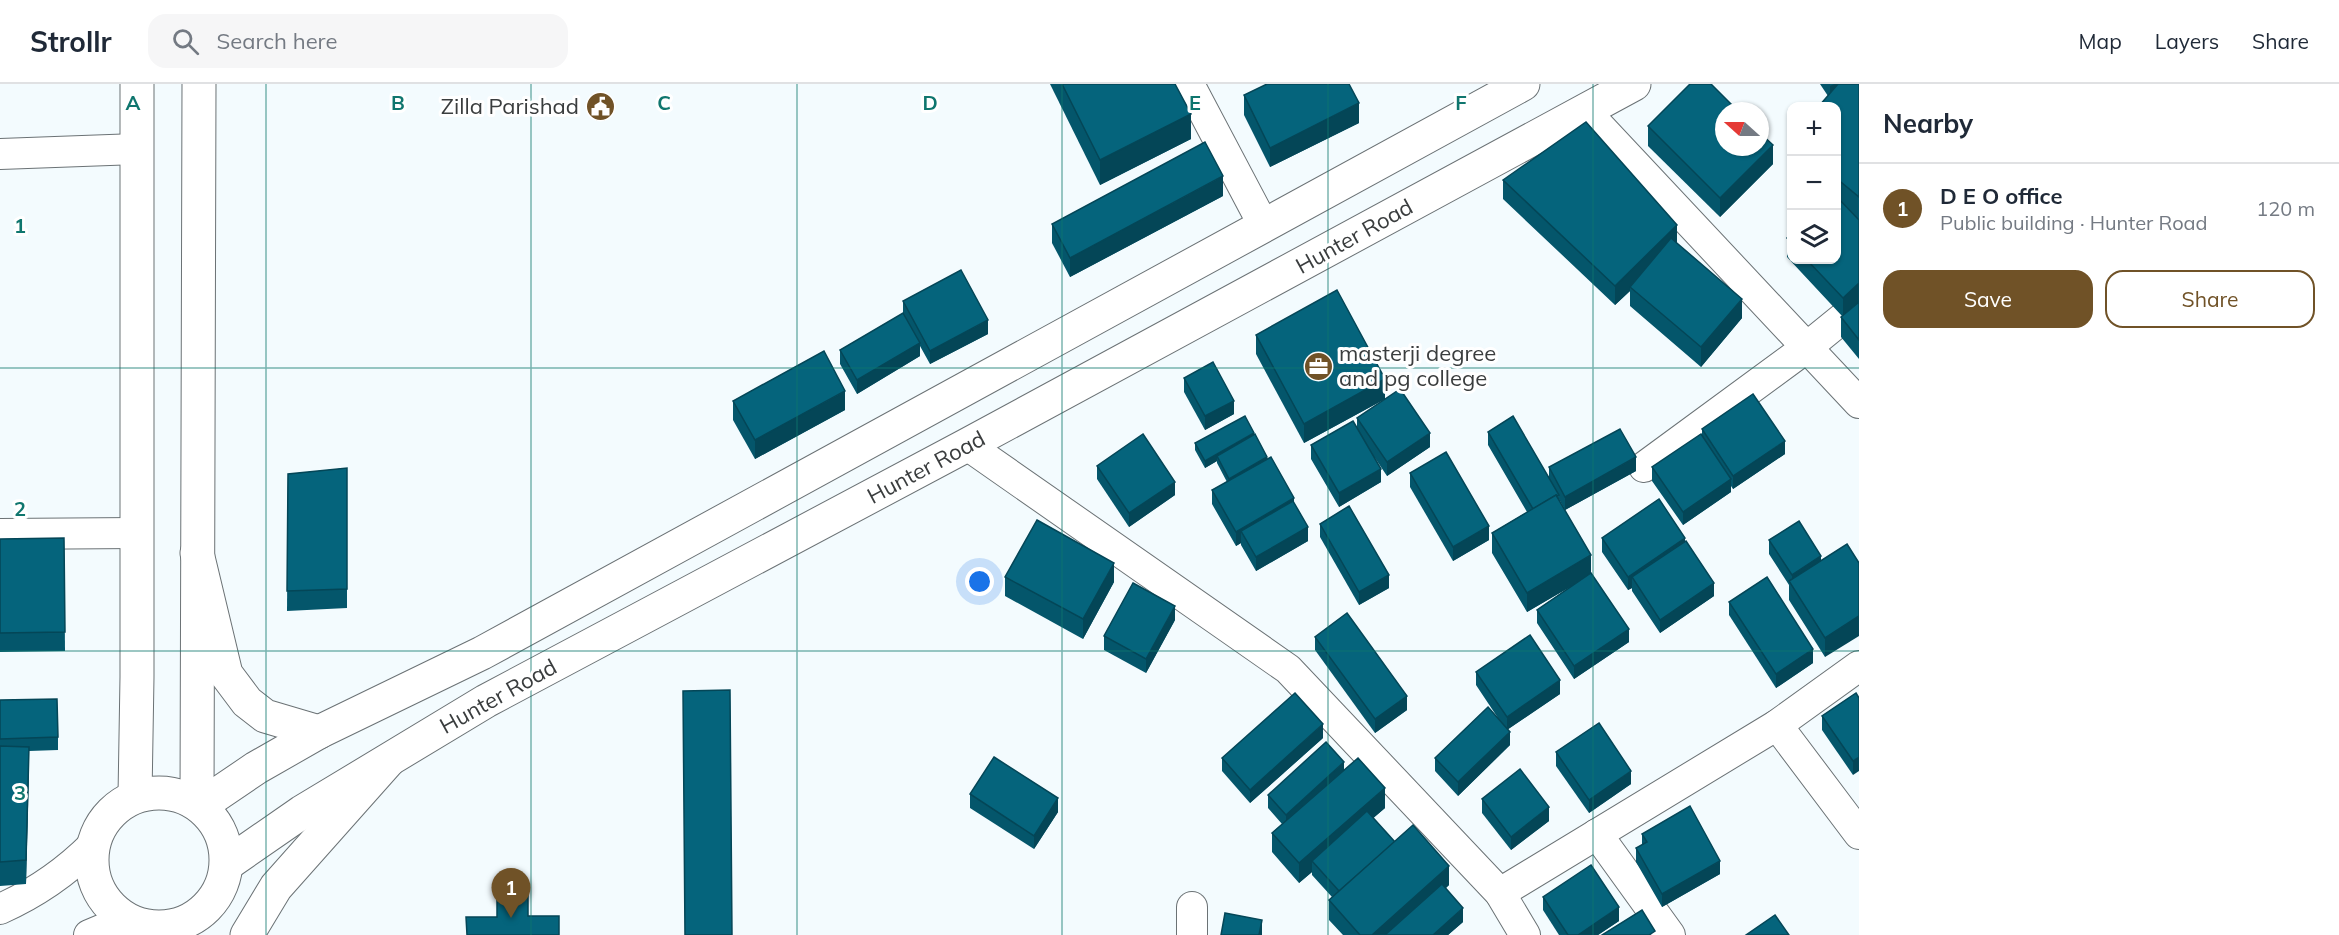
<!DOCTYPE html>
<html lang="en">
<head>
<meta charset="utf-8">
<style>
	body { margin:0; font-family:Mulish,sans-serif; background:#f6f6f7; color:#1f2937 }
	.controls { position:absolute; right:18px; top:18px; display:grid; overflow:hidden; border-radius:12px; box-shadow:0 2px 4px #0004 }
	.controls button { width:54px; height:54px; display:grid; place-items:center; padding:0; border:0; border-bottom:2px solid #e0e1e3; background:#fff; color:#1f2937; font:30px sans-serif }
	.compass { position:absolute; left:1715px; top:18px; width:54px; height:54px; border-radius:50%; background:#fff; box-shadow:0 2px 4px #0004; rotate:291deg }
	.you { position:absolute; left:980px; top:498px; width:21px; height:21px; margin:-15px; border:4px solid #fff; border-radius:50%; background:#1a73e8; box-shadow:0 0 0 9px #1a73e833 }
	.badge { display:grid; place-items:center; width:39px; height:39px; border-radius:50%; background:#705227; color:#fff; font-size:20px; font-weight:700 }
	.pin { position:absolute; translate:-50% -50px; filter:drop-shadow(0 2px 3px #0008) }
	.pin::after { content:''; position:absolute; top:32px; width:21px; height:18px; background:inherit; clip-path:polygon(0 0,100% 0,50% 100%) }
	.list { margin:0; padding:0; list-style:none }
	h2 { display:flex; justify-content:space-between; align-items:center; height:78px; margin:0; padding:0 24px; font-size:26px }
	h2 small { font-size:20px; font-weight:400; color:#747a83 }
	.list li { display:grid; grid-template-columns:39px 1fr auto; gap:18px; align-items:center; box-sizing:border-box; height:90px; padding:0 24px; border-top:2px solid #e0e1e3 }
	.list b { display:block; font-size:22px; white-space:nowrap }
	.list p { margin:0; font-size:20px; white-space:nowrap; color:#747a83 }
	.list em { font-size:20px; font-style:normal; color:#747a83 }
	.actions { display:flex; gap:12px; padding:18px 24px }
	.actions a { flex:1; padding:14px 0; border:2px solid #705227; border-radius:18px; text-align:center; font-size:21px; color:#705227 }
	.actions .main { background:#705227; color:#fff }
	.icon { flex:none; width:33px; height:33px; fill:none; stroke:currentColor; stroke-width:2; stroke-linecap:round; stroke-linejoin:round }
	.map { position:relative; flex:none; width:1859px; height:851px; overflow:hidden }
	header { display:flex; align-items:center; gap:36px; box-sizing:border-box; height:84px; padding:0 30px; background:#fff; border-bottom:2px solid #e0e1e3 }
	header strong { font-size:28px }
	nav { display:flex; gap:33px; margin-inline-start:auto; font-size:21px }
	.search { width:420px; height:54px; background:#f6f6f7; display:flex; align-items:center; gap:15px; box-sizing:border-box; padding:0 21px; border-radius:18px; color:#747a83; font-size:22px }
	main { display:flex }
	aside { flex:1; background:#fff }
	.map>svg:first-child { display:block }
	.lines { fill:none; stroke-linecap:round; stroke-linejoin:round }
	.minor-casing { stroke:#6b7275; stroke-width:32 }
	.secondary-casing { stroke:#6b7275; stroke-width:35 }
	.primary-casing { stroke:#6b7275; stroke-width:35 }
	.trunk-casing { stroke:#6b7275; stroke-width:35 }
	.minor { stroke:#fff; stroke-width:30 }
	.secondary { stroke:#fff; stroke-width:33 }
	.primary { stroke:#fff; stroke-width:33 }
	.trunk { stroke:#fff; stroke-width:33 }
	.wall { fill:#04566b }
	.shaded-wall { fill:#044657 }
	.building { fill:#05647c; stroke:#044657; stroke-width:1.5 }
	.grid { fill:none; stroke:#0f766e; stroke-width:1.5; stroke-opacity:0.55 }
	.labels { text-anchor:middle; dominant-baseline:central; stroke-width:6; stroke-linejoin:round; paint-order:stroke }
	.poi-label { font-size:22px; fill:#3a3d3e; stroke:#fff; text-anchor:end }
	.street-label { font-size:22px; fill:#3a3d3e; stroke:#fff }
	.grid-label { font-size:20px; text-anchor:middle; font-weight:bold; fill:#0f766e; stroke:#fff; stroke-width:6; stroke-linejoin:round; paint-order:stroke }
</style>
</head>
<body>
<header>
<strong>Strollr</strong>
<div class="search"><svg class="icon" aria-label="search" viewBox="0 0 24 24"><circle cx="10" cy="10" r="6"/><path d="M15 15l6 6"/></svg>Search here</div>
<nav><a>Map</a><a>Layers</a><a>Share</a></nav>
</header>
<main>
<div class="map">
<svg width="1859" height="851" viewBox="0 0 1859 851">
	<rect width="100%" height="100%" fill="#f3fbfe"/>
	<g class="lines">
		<defs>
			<g id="minor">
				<polyline points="1189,0 1264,142"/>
				<polyline points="1585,27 1859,319"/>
				<polyline points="0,70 137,65"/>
				<polyline points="967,361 1288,585 1500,809 1525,851"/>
				<polyline points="1644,383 1806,264 1859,221"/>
				<polyline points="0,450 136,449"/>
				<polyline points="1777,641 1859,750"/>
				<polyline points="1597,750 1670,851"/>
				<polyline points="1500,809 1777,641 1859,582"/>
				<path d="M0,825C36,809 65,789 93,761"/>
				<polyline points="89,851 127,835"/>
				<polyline points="1192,851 1192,823"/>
			</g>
			<g id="secondary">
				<polyline points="200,722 256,684 319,648 482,569 1523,0"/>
				<polyline points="227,780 302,728 486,617 967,361 1634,0"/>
			</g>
			<g id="primary">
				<circle cx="159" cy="776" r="67"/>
				<polyline points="135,712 137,593 137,0"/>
				<polyline points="197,720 199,0"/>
			</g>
			<g id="trunk">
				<polyline points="197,469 226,590 247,618 265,632 319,648"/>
				<polyline points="247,851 276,803 388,677"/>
			</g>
		</defs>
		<!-- minor casing -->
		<use href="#minor" class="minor-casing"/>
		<!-- secondary casing -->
		<use href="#secondary" class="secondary-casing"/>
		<!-- primary casing -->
		<use href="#primary" class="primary-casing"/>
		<!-- trunk casing -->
		<use href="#trunk" class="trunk-casing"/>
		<!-- minor -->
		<use href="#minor" class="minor"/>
		<!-- secondary -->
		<use href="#secondary" class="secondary"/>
		<!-- primary -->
		<use href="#primary" class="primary"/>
		<!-- trunk -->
		<use href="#trunk" class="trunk"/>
	</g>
	<!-- wall -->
	<g class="wall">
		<polygon points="1050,0 1175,0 1191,55 1100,101"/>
		<polygon points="1820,0 1859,0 1859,275 1841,253 1841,233 1842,232 1787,173 1787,154 1791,150 1791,176 1836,176 1836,22 1828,12"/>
		<polygon points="1244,11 1359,39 1270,83 1244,31"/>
		<polygon points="1648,42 1773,80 1720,133 1648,62"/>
		<polygon points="1503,96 1677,159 1742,234 1701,283 1630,222 1630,207 1615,221 1503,115"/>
		<polygon points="1223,112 1070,193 1052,159 1052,140"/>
		<polygon points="903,217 988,250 930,280 920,262 920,272 857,310 840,280 840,266 903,230"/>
		<polygon points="1256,251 1385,315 1304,359 1256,270"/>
		<polygon points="1184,294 1234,330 1205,346 1184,308"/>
		<polygon points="733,317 845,326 755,375 733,336"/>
		<polygon points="1357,334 1430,363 1387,392 1375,374 1381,398 1339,423 1311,375 1311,361 1357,344"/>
		<polygon points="1702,345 1785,370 1733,405 1731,402 1731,408 1683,441 1652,397 1652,383 1702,352"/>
		<polygon points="1488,348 1549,394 1549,383 1636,387 1565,426 1559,415 1591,489 1629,558 1574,595 1537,539 1537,526 1571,502 1527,528 1492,469 1492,449 1527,428 1488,361"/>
		<polygon points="1254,351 1294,420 1308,457 1256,487 1241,461 1241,459 1236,462 1212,420 1212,406 1227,398 1217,379 1217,377 1205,384 1195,366 1195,359"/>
		<polygon points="1097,382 1175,411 1129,443 1097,395"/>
		<polygon points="347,384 347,524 287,527 288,390"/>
		<polygon points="1410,389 1489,456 1453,477 1410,403"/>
		<polygon points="1320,440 1389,504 1359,521 1320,453"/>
		<polygon points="64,454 65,567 0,568 0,455"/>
		<polygon points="1602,454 1685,457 1714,512 1660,549 1632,507 1632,504 1628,506 1602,468"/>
		<polygon points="1769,456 1821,477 1859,479 1825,573 1789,516 1789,501 1769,470"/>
		<polygon points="1005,493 1114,498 1083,555 1005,512"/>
		<polygon points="1729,518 1813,579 1776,604 1729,531"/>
		<polygon points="1175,536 1146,589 1104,566 1104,552"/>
		<polygon points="1315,553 1407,626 1375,649 1315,566"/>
		<polygon points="1476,588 1560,610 1508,645 1510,661 1458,712 1435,687 1435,674 1500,637 1476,601"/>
		<polygon points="1856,609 1853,691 1822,646 1822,632"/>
		<polygon points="0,616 58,653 58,666 29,667 26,800 0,802"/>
		<polygon points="1323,654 1250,719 1222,687 1222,674"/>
		<polygon points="1556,668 1631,700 1589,729 1556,682"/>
		<polygon points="1344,685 1385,724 1373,734 1395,758 1449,801 1445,805 1463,838 1448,851 1343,851 1329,836 1329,816 1332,813 1312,791 1312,788 1299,799 1272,768 1272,749 1282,740 1268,724 1268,711"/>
		<polygon points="970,710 1058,728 1034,765 970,724"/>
		<polygon points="1482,715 1549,737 1511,766 1482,729"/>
		<polygon points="1642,750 1720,790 1662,823 1636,778 1636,764 1642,761"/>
		<polygon points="1543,813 1619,837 1598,851 1559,851 1543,826"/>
	</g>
	<!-- shaded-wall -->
	<g class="shaded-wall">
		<polygon points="1834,0 1855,0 1830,16 1830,2"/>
		<polygon points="1359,19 1359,39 1270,83 1270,64"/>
		<polygon points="1191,30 1191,55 1100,101 1100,76"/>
		<polygon points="1773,61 1773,80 1720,133 1720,114"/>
		<polygon points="1223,92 1223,112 1070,193 1070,174"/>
		<polygon points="1677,141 1677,161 1630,203 1630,207 1615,221 1615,202"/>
		<polygon points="1859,199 1859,219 1843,234 1843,214"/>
		<polygon points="1742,215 1742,234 1701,283 1701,263"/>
		<polygon points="988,236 988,250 930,280 930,267"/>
		<polygon points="920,259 920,272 857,310 857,296"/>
		<polygon points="1385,295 1385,315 1304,359 1304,340"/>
		<polygon points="845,307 845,326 755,375 755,356"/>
		<polygon points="1234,317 1234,330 1205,346 1205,332"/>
		<polygon points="1254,349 1254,356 1217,372 1217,377 1205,384 1205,377"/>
		<polygon points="1430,349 1430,363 1387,392 1387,378"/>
		<polygon points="1785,357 1785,370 1733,405 1733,392"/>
		<polygon points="1267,373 1267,380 1229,402 1229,395"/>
		<polygon points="1636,373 1636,387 1565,426 1565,413"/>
		<polygon points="1381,385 1381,398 1339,423 1339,409"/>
		<polygon points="1731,395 1731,408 1683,441 1683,428"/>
		<polygon points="1175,398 1175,411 1129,443 1129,429"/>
		<polygon points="1294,414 1294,428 1241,447 1241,459 1236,462 1236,448"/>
		<polygon points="1489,442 1489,456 1453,477 1453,463"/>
		<polygon points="1308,443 1308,457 1256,487 1256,473"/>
		<polygon points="1685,454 1685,468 1632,493 1632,504 1628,506 1628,493"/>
		<polygon points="1591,471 1591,491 1527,528 1527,509"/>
		<polygon points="1821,472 1821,485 1792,500 1792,491"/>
		<polygon points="1114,479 1114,498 1083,555 1083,535"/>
		<polygon points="1389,491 1389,504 1359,521 1359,508"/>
		<polygon points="1714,499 1714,512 1660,549 1660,536"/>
		<polygon points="1175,522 1175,536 1146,589 1146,575"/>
		<polygon points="1859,532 1859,552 1825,573 1825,554"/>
		<polygon points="1629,545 1629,558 1574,595 1574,582"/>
		<polygon points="1813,565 1813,579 1776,604 1776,590"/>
		<polygon points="1560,596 1560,610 1507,646 1507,633"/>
		<polygon points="1407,612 1407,626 1375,649 1375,635"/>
		<polygon points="1323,640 1323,654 1250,719 1250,706"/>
		<polygon points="1510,648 1510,661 1458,712 1458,698"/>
		<polygon points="29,663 29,687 26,800 26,776"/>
		<polygon points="1859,673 1859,687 1853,691 1853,677"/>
		<polygon points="1344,678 1344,691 1286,744 1286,731"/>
		<polygon points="1631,687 1631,700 1589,729 1589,716"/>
		<polygon points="1385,704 1385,724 1317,783 1312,777 1312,788 1299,799 1299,779"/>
		<polygon points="1058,714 1058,728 1034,765 1034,752"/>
		<polygon points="1549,723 1549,737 1511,766 1511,753"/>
		<polygon points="1720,777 1720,790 1662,823 1662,810"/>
		<polygon points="1449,782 1449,801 1394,851 1372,851"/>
		<polygon points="1619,823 1619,837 1598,851 1578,851"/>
		<polygon points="1463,824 1463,838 1448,851 1433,851"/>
		<polygon points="1262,836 1262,851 1259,851"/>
	</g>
	<!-- building -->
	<g class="building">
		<polygon points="1062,0 1175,0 1191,30 1100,76"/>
		<polygon points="1267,0 1349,0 1359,19 1270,64 1244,11"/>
		<polygon points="1690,0 1711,0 1738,27 1724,27 1724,63 1760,63 1760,49 1773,61 1720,114 1648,42"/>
		<polygon points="1838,0 1859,0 1859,113 1836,94 1836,22 1819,22"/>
		<polygon points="1586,38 1677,141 1615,202 1503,96"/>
		<polygon points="1205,58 1223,92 1070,174 1052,140"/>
		<polygon points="1836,112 1859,136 1859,199 1843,214 1807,176 1836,176"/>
		<polygon points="1791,150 1791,158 1787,154"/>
		<polygon points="1671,154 1742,215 1701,263 1630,203"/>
		<polygon points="961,186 988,236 930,267 903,217"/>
		<polygon points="1337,206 1385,295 1304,340 1256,251"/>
		<polygon points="1859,218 1859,256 1841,233"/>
		<polygon points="903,229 920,259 857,296 840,266"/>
		<polygon points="824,267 845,307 755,356 733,317"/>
		<polygon points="1213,278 1234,317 1205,332 1184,294"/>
		<polygon points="1400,305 1430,349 1387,378 1357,334"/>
		<polygon points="1753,310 1785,357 1733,392 1702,345"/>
		<polygon points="1245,332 1254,349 1205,377 1195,359"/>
		<polygon points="1513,332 1559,411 1556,412 1556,411 1533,425 1488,348"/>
		<polygon points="1353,337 1381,385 1339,409 1311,361"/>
		<polygon points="1620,345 1636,373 1565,413 1549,383"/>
		<polygon points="1143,350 1175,398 1129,429 1097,382"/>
		<polygon points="1255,350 1267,373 1229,395 1217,372"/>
		<polygon points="1701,350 1731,395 1683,428 1652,383"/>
		<polygon points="1446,368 1489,442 1453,463 1410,389"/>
		<polygon points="1271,373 1294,414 1236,448 1212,406"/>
		<polygon points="347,384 347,505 287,507 288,390"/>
		<polygon points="1556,411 1591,471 1527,509 1492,449"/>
		<polygon points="1659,415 1685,454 1628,493 1602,454"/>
		<polygon points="1293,417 1308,443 1256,473 1241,447"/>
		<polygon points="1349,422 1389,491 1359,508 1320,440"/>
		<polygon points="1037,436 1114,479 1083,535 1005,493"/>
		<polygon points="1799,437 1821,472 1792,491 1769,456"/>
		<polygon points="64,454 65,548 0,549 0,455"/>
		<polygon points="1686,457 1714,499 1660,536 1632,493"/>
		<polygon points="1847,460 1859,479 1859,532 1825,554 1789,497"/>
		<polygon points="1591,489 1629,545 1574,582 1537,526"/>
		<polygon points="1767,493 1813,565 1776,590 1729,518"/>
		<polygon points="1133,499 1175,522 1146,575 1104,552"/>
		<polygon points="1347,529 1407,612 1375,635 1315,553"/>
		<polygon points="1530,551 1560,596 1507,633 1476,588"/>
		<polygon points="730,606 732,851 685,851 683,607"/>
		<polygon points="1295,609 1323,640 1250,706 1222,674"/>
		<polygon points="1856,609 1859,614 1859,673 1853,677 1822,632"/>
		<polygon points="57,615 58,653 0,655 0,616"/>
		<polygon points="1488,623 1510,648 1458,698 1435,674"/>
		<polygon points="1599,639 1631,687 1589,716 1556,668"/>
		<polygon points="1326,658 1344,678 1286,731 1268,711"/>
		<polygon points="0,662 29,663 26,776 0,778"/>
		<polygon points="994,673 1058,714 1034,752 970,710"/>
		<polygon points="1358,674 1385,704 1299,779 1272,749"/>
		<polygon points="1520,685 1549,723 1511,753 1482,715"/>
		<polygon points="1690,722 1720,777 1662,810 1636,764 1647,758 1642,750"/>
		<polygon points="1367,727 1395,758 1339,807 1312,777"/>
		<polygon points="1413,741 1449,782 1372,851 1360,851 1329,816"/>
		<polygon points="1591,781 1619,823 1578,851 1568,851 1543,813"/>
		<polygon points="1442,800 1463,824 1433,851 1385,851"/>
		<polygon points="497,805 528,805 528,832 559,832 559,851 467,851 466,833 497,833"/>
		<polygon points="1642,826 1655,847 1649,851 1602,851"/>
		<polygon points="1225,829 1262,836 1259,851 1221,851"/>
		<polygon points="1775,831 1789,851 1746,851"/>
	</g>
	<!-- grid -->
	<path class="grid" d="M266,0V851M531,0V851M797,0V851M1062,0V851M1328,0V851M1593,0V851M0,284H1859M0,567H1859"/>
	<!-- icons -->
	<defs>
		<symbol id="civic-disc" viewBox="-11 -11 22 22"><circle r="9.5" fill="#705227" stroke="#fff"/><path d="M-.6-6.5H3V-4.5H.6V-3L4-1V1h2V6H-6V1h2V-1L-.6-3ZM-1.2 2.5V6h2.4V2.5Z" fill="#fff"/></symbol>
		<symbol id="office-disc" viewBox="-11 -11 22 22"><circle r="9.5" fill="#705227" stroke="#fff"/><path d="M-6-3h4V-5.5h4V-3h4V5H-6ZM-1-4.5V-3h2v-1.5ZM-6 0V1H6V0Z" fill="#fff"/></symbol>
	</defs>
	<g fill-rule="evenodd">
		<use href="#civic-disc" x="584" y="6" width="33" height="33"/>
		<use href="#office-disc" x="1302" y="266" width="33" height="33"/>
	</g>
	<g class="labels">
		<!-- poi labels -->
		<g class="poi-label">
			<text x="579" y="22">Zilla Parishad</text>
			<text x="1339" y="269" text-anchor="start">masterji degree<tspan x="1339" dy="25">and pg college</tspan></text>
		</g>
		<!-- street labels -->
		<g class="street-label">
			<text transform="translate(1354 152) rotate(-29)">Hunter Road</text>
			<text transform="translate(926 383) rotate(-28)">Hunter Road</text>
			<text transform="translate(498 612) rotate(-29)">Hunter Road</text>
		</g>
	</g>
	<g class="grid-label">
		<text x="133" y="26">A</text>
		<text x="398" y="26">B</text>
		<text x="664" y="26">C</text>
		<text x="930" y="26">D</text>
		<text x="1195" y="26">E</text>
		<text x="1461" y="26">F</text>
		<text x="20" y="149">1</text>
		<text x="20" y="432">2</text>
		<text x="20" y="716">3</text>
	</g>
</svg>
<div class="controls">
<button>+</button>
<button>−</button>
<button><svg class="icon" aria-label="layers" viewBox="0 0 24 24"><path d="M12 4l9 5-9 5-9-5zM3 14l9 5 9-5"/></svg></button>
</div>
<svg class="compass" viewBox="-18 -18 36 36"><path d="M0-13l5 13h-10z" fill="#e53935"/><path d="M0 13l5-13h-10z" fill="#747a83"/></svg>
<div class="you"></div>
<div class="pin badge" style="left:511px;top:834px">1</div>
</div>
<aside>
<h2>Nearby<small></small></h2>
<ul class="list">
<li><span class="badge">1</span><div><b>D E O office</b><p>Public building · Hunter Road</p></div><em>120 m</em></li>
</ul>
<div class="actions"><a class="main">Save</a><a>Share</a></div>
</aside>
</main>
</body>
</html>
